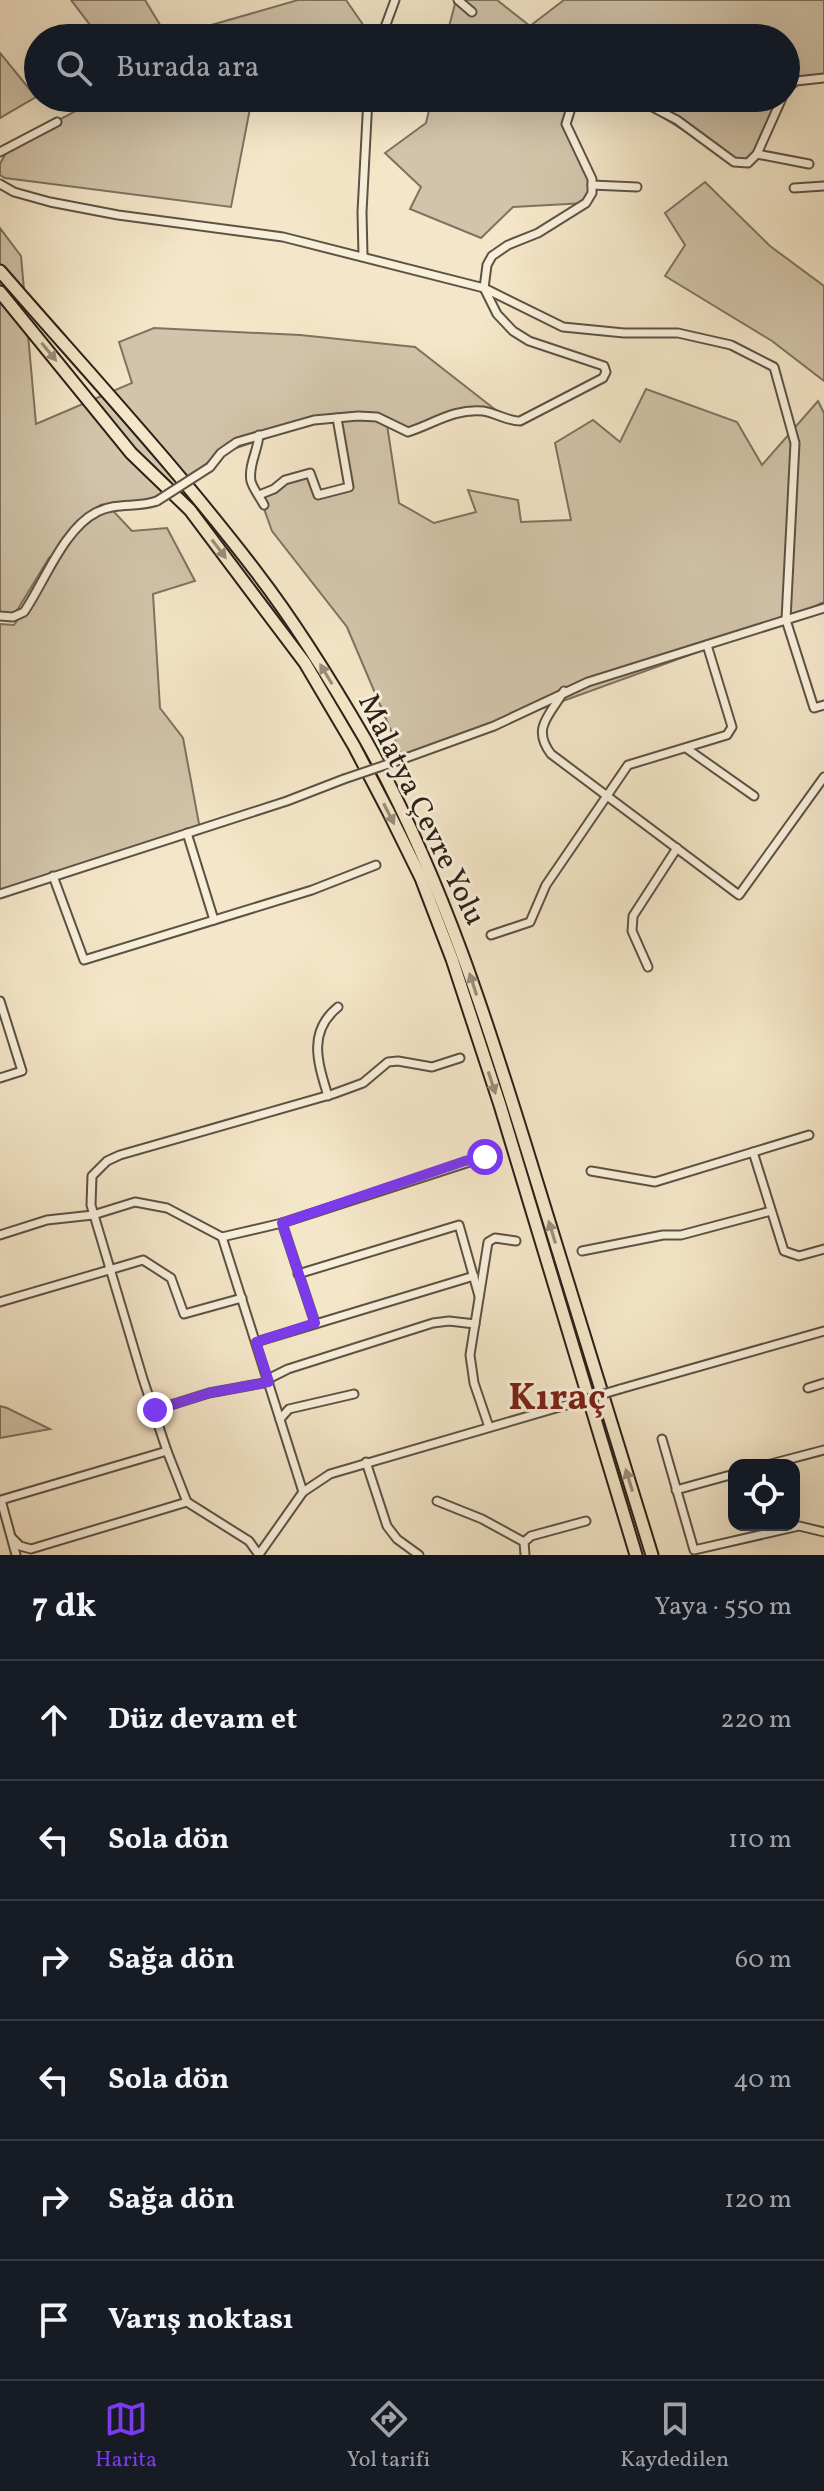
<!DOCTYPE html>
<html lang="tr">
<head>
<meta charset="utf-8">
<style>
	body { margin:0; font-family:Vollkorn,serif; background:#20242c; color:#f1f3f6 }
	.controls { position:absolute; right:24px; bottom:24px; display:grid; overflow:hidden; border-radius:16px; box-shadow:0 8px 32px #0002 }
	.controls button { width:72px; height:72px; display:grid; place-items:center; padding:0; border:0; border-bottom:2px solid #363941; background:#171b24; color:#f1f3f6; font:40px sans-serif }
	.stop { position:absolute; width:24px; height:24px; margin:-18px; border:6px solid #7c3aed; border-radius:50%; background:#fff }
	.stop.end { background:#7c3aed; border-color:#fff; box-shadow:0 2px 8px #0008 }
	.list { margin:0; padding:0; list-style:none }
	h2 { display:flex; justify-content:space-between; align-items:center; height:104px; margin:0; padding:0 32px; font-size:34px }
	h2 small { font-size:26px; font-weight:400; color:#9ea1a6 }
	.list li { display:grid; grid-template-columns:52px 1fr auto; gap:24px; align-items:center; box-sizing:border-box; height:120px; padding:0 32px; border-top:2px solid #363941 }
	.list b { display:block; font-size:30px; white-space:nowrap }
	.list em { font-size:26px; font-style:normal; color:#9ea1a6 }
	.icon { flex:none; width:44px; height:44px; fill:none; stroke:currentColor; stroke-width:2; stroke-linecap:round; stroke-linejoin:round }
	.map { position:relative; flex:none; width:824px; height:1555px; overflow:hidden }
	.search { position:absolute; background:#171b24; box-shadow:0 8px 32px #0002; left:24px; right:24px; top:24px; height:88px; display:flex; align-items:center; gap:20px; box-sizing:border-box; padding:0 28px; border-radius:44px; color:#9ea1a6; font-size:30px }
	.sheet { height:824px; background:#171b24 }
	nav { display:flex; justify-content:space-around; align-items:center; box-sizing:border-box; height:112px; border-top:2px solid #363941; background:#171b24; font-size:22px; color:#9ea1a6 }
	nav a { display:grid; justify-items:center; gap:4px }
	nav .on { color:#7c3aed }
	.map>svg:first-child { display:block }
	.green { fill:#d2c4aa; stroke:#7e7261; stroke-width:2 }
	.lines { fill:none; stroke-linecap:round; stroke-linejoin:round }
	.minor-casing { stroke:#5d5244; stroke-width:11 }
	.highway-casing { stroke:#2b2018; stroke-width:15 }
	.minor { stroke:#f8efdb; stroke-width:7 }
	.highway { stroke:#f4e6c8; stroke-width:11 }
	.minor-bridge-casing { stroke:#5d5244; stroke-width:11; stroke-linecap:butt }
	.minor-bridge { stroke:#f8efdb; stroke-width:7 }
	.oneway { fill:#9a8d79 }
	.route { stroke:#7c3aed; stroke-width:10 }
	.labels { text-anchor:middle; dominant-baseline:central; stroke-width:6; stroke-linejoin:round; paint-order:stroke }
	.street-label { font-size:30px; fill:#2b2018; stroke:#f8efdb }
	.district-label { font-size:38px; font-weight:bold; fill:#7a1f14; stroke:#f8efdb }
</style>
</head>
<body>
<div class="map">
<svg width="824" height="1555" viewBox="0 0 824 1555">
	<rect width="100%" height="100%" fill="#f4e6c8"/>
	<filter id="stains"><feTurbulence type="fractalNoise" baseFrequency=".0025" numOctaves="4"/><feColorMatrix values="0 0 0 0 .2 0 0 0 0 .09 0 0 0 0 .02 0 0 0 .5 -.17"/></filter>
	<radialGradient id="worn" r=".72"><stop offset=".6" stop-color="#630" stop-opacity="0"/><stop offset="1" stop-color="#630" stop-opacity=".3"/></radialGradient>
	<!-- green -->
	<g class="green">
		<polygon points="71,0 145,0 168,38 100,38"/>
		<polygon points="298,0 346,0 364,26 365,38 174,38 180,34"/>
		<polygon points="456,0 497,0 530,26 564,0 824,0 824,78 808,78 786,90 786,38 446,38"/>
		<polygon points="0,53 36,97 0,118"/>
		<polygon points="93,98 252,98 231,207 5,178 0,175 0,164 9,147 83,107"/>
		<polygon points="432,98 593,98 567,114 592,185 586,203 513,207 481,238 410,209 421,187 385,153 426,123"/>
		<polygon points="632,98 782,98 757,154 740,162 717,151"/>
		<polygon points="705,182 770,246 824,286 824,381 772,341 665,276 685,245 665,213"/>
		<polygon points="0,228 21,256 36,424 132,383 119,342 154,328 300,335 415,347 506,418 491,412 461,412 408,432 387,425 399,503 434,523 476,512 468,490 518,500 521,522 571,520 555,443 593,420 620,442 646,389 737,422 762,465 818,401 824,413 824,602 786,620 403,759 347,627 272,531 259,495 310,473 319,495 349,487 338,421 321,420 221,453 157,501 125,505 114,512 132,531 167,528 195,581 153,594 160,708 183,738 200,829 0,894 0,624 14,625 68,545 49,558 13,617 0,616"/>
		<polygon points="0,1406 7,1408 50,1429 0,1438"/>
	</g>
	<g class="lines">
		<defs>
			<g id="minor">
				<polyline points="458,0 472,12"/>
				<polyline points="381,38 395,0"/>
				<polyline points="786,89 796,81 824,78"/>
				<polyline points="635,98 677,120 734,162 748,163 757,154 782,98"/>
				<polyline points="0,152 57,122"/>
				<polyline points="757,154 809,164"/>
				<polyline points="0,184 14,192 50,202 118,215 283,237 484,288 563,327 624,333 678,333 731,345 774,367 795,443 786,620 814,708 824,705"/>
				<polyline points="592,185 637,187"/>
				<polyline points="794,188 824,186"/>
				<polyline points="363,256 362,212 368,98"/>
				<path d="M259,435C258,450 248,466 251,481C253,489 260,497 264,505"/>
				<path d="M210,467L221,453L237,442L314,420L358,416L377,417L408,432C433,424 455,408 483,411C496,413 507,421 520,421L603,378L606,372L604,366L529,341L513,331L497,314L484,288L487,265L492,256L508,245L538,233L586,203L592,193V179L566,124L571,108L587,98"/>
				<polyline points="259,495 274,489 285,480 310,473 318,495 349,487 337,418"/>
				<path d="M0,616L13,617L24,612C44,583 64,528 97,512C116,502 138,508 157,501"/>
				<path d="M564,691C550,715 531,728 551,754L739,895L824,777"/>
				<polyline points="686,748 754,796"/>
				<polyline points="403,759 494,726 588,682 824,608"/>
				<polyline points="187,833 214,920"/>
				<polyline points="53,876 84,960 312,890 376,865"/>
				<polyline points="0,894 287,801 344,779"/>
				<polyline points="491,935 530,922 546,885 628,765 727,735 732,727 707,645"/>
				<polyline points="648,967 632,931 633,916 677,848"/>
				<polyline points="0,1001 22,1071 0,1078"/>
				<path d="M328,1096C318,1063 307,1032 338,1007"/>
				<polyline points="753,1152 784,1251 799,1256 824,1249"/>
				<polyline points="591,1171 655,1182 809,1135"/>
				<polyline points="282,1223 315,1323"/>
				<polyline points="0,1235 47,1220 93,1215 135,1202 167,1208 222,1237 303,1492"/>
				<polyline points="222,1237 282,1223 485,1157"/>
				<polyline points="582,1251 663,1235 681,1235 771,1211"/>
				<polyline points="298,1274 459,1225 479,1296"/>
				<polyline points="0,1302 143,1260 171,1278 184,1314 242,1298"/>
				<polyline points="256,1342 474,1276"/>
				<polyline points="268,1379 288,1369 433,1323 449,1321 475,1324"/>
				<polyline points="808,1388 824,1383"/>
				<polyline points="620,1389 824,1331"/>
				<polyline points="155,1410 209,1393 269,1382"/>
				<polyline points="280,1419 289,1409 354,1394"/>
				<polyline points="489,1427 474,1383 470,1355 488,1242 495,1238 516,1241"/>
				<polyline points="662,1439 694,1550 799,1526 824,1532"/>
				<polyline points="366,1462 387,1526 397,1539 419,1555"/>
				<polyline points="767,1465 824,1450"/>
				<polyline points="676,1490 734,1474"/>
				<polyline points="437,1501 482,1519 524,1542"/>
				<polyline points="12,1538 20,1546 31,1549 187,1502"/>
				<polyline points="260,1553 303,1492 330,1474 570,1404"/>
				<polyline points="16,1555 1,1500 167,1451"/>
				<polyline points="259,1555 249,1541 187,1502 167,1451 143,1379 91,1205 92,1176 107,1161 120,1155 333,1094 363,1083 388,1062 398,1061 432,1067 460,1058"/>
				<polyline points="525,1555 524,1542 531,1536 586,1521"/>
			</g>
			<g id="highway">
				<path d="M0,271C86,370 177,468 257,573C297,625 332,682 365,739C442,876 489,1026 535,1176C574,1302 613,1429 652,1555"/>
				<polyline points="0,292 131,453 190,510 247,586 305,663 354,746 388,811 421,878 452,959 500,1105 636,1555"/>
			</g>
		</defs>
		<!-- minor casing -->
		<use href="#minor" class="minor-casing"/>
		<!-- highway casing -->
		<use href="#highway" class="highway-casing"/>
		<!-- minor -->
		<use href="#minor" class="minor"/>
		<!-- highway -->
		<use href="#highway" class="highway"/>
		<defs>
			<g id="minor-bridge">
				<polyline points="157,501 210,467"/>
				<polyline points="344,779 403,759"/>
				<polyline points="570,1404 620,1389"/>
			</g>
		</defs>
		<!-- minor-bridge casing -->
		<use href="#minor-bridge" class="minor-bridge-casing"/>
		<!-- minor-bridge -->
		<use href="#minor-bridge" class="minor-bridge"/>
	</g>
	<!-- one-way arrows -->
	<defs><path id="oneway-solid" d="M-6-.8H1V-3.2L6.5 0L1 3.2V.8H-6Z" transform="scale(2)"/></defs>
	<g class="oneway">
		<use href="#oneway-solid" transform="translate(49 352) rotate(51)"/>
		<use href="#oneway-solid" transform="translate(219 549) rotate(53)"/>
		<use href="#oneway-solid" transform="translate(326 674) rotate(-121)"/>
		<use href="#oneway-solid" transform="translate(389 814) rotate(63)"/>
		<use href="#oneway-solid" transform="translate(473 984) rotate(-108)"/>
		<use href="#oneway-solid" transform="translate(492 1083) rotate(72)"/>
		<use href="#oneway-solid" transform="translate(552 1232) rotate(-107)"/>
		<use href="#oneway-solid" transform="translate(629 1480) rotate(-107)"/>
	</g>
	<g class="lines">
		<!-- route -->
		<polyline class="route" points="155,1410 209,1393 269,1382 256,1342 315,1323 282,1223 465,1161 485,1157"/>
	</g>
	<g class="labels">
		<!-- street labels -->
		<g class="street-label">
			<text transform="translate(421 810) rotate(64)">Malatya Çevre Yolu</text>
		</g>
		<!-- district labels -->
		<g class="district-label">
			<text x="557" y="1399">Kıraç</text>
		</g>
	</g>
	<rect width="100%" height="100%" filter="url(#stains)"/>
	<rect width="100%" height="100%" fill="url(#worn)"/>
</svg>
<div class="controls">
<button><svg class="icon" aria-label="locate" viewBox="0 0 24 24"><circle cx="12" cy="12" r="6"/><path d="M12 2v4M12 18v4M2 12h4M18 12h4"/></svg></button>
</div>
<div class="stop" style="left:485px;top:1157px"></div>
<div class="stop end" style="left:155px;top:1410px"></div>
<div class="search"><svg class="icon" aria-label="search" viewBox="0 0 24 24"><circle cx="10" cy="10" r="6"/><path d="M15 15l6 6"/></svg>Burada ara</div>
</div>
<section class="sheet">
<h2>7 dk<small>Yaya · 550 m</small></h2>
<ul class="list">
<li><svg class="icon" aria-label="ahead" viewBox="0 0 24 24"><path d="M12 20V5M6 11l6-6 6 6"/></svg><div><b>Düz devam et</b></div><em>220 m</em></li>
<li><svg class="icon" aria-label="left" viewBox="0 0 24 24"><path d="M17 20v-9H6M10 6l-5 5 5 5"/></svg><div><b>Sola dön</b></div><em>110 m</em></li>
<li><svg class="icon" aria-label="right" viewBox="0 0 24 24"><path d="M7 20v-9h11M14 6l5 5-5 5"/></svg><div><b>Sağa dön</b></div><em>60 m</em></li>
<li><svg class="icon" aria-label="left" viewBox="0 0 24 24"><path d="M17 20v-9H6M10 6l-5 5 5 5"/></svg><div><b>Sola dön</b></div><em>40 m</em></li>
<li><svg class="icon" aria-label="right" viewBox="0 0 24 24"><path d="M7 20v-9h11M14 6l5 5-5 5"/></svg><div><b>Sağa dön</b></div><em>120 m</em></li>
<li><svg class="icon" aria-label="arrive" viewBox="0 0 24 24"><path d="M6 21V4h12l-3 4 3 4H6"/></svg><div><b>Varış noktası</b></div></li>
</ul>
</section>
<nav>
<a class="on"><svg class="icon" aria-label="map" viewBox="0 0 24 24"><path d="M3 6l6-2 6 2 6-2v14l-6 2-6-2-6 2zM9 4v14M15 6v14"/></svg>Harita</a>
<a><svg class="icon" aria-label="directions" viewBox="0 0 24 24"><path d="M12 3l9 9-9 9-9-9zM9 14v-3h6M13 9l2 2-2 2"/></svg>Yol tarifi</a>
<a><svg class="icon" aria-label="saved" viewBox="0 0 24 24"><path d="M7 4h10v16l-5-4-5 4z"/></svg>Kaydedilen</a>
</nav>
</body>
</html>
